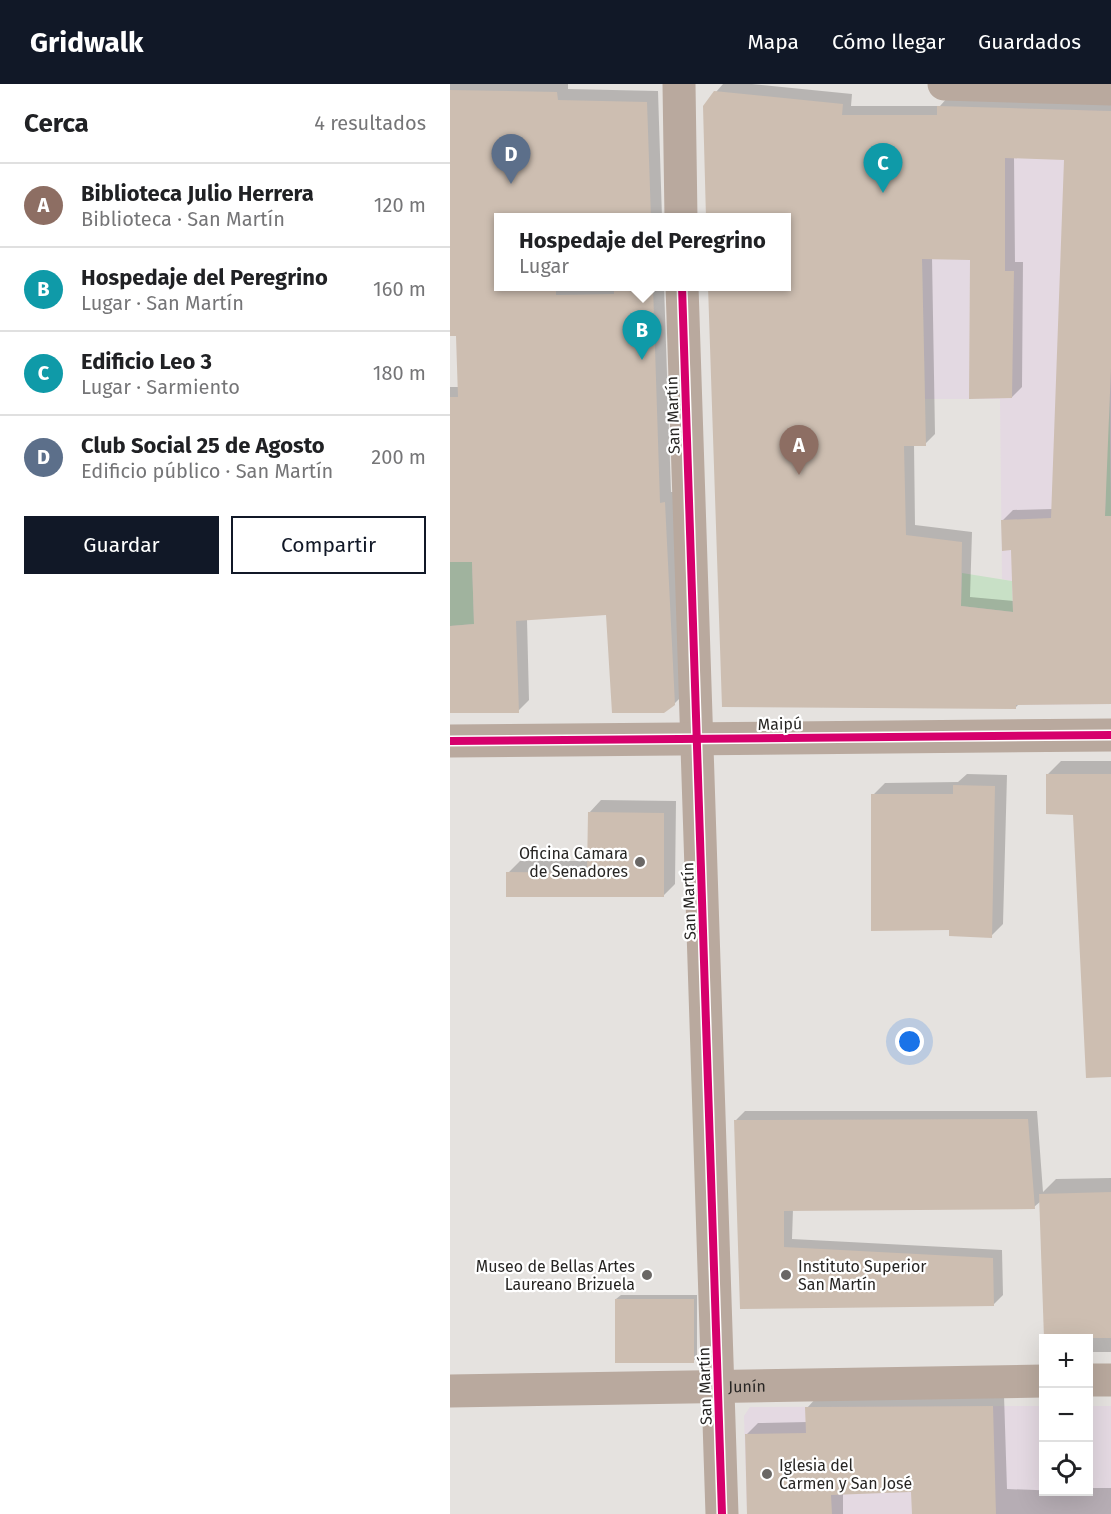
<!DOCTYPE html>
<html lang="es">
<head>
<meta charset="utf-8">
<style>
	body { margin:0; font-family:"Fira Sans",sans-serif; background:#f6f6f6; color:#202124 }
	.controls { position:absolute; right:18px; bottom:18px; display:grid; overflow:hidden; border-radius:0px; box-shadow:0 6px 24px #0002 }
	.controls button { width:54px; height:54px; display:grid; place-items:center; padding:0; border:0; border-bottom:2px solid #e0e0e0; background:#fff; color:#202124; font:30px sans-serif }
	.you { position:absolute; left:460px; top:958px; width:21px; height:21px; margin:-15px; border:4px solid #fff; border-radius:50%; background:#1a73e8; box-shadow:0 0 0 9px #1a73e833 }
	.badge { display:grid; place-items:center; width:39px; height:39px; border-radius:50%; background:#111827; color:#fff; font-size:20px; font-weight:700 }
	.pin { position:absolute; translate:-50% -50px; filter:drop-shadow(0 2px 3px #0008) }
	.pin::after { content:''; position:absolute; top:32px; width:21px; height:18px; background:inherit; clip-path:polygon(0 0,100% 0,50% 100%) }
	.popup { position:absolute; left:44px; top:129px; width:297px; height:78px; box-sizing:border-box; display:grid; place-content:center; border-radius:0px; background:#fff; filter:drop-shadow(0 2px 4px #0005); font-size:20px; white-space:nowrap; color:#757577 }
	.popup b { font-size:22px; color:#202124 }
	.popup::after { content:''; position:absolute; left:50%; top:100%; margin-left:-12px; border:12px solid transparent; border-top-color:#fff }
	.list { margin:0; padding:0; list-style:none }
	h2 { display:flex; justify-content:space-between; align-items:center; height:78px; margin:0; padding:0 24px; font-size:26px }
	h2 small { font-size:20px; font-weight:400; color:#757577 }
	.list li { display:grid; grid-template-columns:39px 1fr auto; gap:18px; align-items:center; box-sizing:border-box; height:84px; padding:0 24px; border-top:2px solid #e0e0e0 }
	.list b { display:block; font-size:22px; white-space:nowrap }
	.list p { margin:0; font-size:20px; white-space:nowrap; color:#757577 }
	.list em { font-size:20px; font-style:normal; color:#757577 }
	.actions { display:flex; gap:12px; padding:18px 24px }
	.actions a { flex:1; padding:14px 0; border:2px solid #111827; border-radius:0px; text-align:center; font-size:21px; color:#111827 }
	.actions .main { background:#111827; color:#fff }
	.icon { flex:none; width:33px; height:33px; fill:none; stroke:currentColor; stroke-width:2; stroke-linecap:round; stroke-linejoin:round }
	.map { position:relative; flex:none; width:661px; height:1430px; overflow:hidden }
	header { display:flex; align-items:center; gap:36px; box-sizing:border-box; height:84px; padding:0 30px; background:#111827; color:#fff }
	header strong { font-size:28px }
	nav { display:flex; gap:33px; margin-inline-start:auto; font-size:21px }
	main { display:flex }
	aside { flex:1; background:#fff }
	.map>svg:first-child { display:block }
	.industrial { fill:#e3d9e2 }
	.education { fill:#e4d9e2 }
	.green { fill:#c8e0c6 }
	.shadow { fill:#0003; fill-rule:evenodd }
	.building { fill:#cdbeb1; fill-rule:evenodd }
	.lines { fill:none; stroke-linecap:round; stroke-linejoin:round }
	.minor { stroke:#b9a99e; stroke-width:33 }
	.cycleway-casing { stroke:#fff; stroke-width:11 }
	.cycleway { stroke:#d6006c; stroke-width:8 }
	.poi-dot { fill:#6a6765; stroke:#fff; stroke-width:2 }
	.labels { text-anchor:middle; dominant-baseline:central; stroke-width:4.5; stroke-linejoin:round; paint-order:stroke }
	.street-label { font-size:16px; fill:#272523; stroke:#fff }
	.poi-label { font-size:16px; fill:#272523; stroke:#fff; text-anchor:end }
</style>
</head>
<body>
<header>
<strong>Gridwalk</strong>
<nav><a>Mapa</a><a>Cómo llegar</a><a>Guardados</a></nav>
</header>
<main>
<aside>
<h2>Cerca<small>4 resultados</small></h2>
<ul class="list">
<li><span class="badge" style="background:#8d6e63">A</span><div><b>Biblioteca Julio Herrera</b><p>Biblioteca · San Martín</p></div><em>120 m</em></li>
<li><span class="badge" style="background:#0f9aa8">B</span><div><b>Hospedaje del Peregrino</b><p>Lugar · San Martín</p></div><em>160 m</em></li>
<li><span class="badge" style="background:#0f9aa8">C</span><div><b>Edificio Leo 3</b><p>Lugar · Sarmiento</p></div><em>180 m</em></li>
<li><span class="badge" style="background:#5c6f8a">D</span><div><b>Club Social 25 de Agosto</b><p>Edificio público · San Martín</p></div><em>200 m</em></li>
</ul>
<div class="actions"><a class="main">Guardar</a><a>Compartir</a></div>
</aside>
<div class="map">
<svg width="661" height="1430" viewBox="0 0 661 1430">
	<rect width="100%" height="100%" fill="#e5e2df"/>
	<!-- industrial -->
	<polygon class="industrial" points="528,79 520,187 519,315 475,315 472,175"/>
	<!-- education -->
	<g class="education">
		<polygon points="554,24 661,27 661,620 566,621 562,497 552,495 550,315 519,315 520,187 555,187"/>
		<polygon points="593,1322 594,1408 638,1408 639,1322 661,1322 661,1430 297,1430 294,1332 300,1323"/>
	</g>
	<!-- green -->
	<g class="green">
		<polygon points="659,284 661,432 655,432"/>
		<polygon points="0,478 22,478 24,540 0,542"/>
		<polygon points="512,489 562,497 563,528 511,522"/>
	</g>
	<!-- shadow -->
	<g class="shadow">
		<polygon points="0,0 118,0 118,5 208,7 212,134 48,134 48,202 214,202 221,408 226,408 236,608 224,620 157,530 77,535 79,616 68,627 0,627 0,303 9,303 8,250 0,250"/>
		<path d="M273,0H302L402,10L401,22H490L498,13L661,17V618L570,619L565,624L273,621L336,202V134L266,8ZM564,73L616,74L602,425L563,426L553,436L562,465L564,517L520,513L522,448L465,441L464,360H475L485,350L482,173L522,174L562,313L572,303L573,178H565Z"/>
		<polygon points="611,677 661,677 661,992 625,730 597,691"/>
		<polygon points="517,690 557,691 553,840 541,852 501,845 423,711 435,699 508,698"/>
		<polygon points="151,716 226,717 225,800 213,812 58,789 70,777 139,777 139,729"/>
		<polygon points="295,1027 587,1027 593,1108 606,1095 661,1094 661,1268 638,1268 638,1254 596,1254 591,1117 584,1123 343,1125 342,1155 552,1166 553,1211 543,1221 292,1224 285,1037"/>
		<polygon points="171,1211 247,1211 247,1273 243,1277 166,1215"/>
		<polygon points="554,1311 557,1405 638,1408 638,1404 661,1404 661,1430 463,1430 462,1407 393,1409 393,1430 299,1430 297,1350 308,1339 357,1338 357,1324 368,1312"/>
	</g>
	<!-- building -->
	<g class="building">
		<polygon points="0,6 107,8 108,16 197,18 201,134 48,134 48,202 106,202 106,211 164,210 164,202 203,202 210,419 215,418 225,621 214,629 162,629 156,531 66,537 69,629 0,629 0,542 24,540 22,478 0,478 0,313 8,313 6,252 0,252"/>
		<path d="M264,7L393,20L392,31H487V22L661,27V284L655,432H661V620L566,621V625L272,623L258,202H336V134H256L253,22ZM555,74L614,76L601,434L551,436L552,467L561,466L563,528L511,522L512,458L456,451L454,362H476L472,175L520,176L519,315L562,314L564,187H555Z"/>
		<polygon points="596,690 661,690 661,993 636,994 623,731 596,730"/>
		<polygon points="503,701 545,702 542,854 499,852 499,846 421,847 421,710 503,710"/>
		<polygon points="138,728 214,729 214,813 56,813 56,788 137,789"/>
		<polygon points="578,1035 585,1125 334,1127 334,1163 543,1174 544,1222 290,1225 284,1036"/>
		<polygon points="661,1108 661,1254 594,1254 589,1110"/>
		<rect x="165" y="1215" width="79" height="64"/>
		<polygon points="543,1322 546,1430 462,1430 461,1408 381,1411 382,1430 297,1430 295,1350 356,1349 355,1323"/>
	</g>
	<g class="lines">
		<!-- minor -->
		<g class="minor">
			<polyline points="229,0 231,134"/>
			<polyline points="494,0 661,5"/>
			<polyline points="232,202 272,1430"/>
			<polyline points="0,657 661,651"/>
			<polyline points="638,1296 661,1296"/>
			<path id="s1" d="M0,1307L594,1297"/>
		</g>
		<defs>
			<g id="cycleway">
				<polyline points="232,202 272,1430"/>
				<polyline points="0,657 661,651"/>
			</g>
		</defs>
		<!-- cycleway casing -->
		<use href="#cycleway" class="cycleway-casing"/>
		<!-- cycleway -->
		<use href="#cycleway" class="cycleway"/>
	</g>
	<!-- markers -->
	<g class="poi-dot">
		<circle cx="190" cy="778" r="6"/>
		<circle cx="197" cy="1191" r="6"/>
		<circle cx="336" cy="1191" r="6"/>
		<circle cx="317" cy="1390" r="6"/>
	</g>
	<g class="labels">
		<!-- street labels -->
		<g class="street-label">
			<text transform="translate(223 331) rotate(-92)">San Martín</text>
			<text transform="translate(330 640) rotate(-1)">Maipú</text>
			<text transform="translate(239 817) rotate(-92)">San Martín</text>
			<text stroke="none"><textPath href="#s1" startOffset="297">Junín</textPath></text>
			<text transform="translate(255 1302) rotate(-92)">San Martín</text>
		</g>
		<!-- poi labels -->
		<g class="poi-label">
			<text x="178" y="769">Oficina Camara<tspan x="178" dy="18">de Senadores</tspan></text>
			<text x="185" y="1182">Museo de Bellas Artes<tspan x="185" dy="18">Laureano Brizuela</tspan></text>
			<text x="348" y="1182" text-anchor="start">Instituto Superior<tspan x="348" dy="18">San Martín</tspan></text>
			<text x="329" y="1381" text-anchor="start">Iglesia del<tspan x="329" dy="18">Carmen y San José</tspan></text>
		</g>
	</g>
</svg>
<div class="controls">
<button>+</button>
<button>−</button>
<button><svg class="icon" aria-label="locate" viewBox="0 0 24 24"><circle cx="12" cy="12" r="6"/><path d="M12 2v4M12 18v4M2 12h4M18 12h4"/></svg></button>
</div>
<div class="you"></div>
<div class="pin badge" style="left:349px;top:391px;background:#8d6e63">A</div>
<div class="pin badge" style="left:192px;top:276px;background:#0f9aa8">B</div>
<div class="popup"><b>Hospedaje del Peregrino</b>Lugar</div>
<div class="pin badge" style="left:433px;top:109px;background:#0f9aa8">C</div>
<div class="pin badge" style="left:61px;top:100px;background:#5c6f8a">D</div>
</div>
</main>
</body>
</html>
